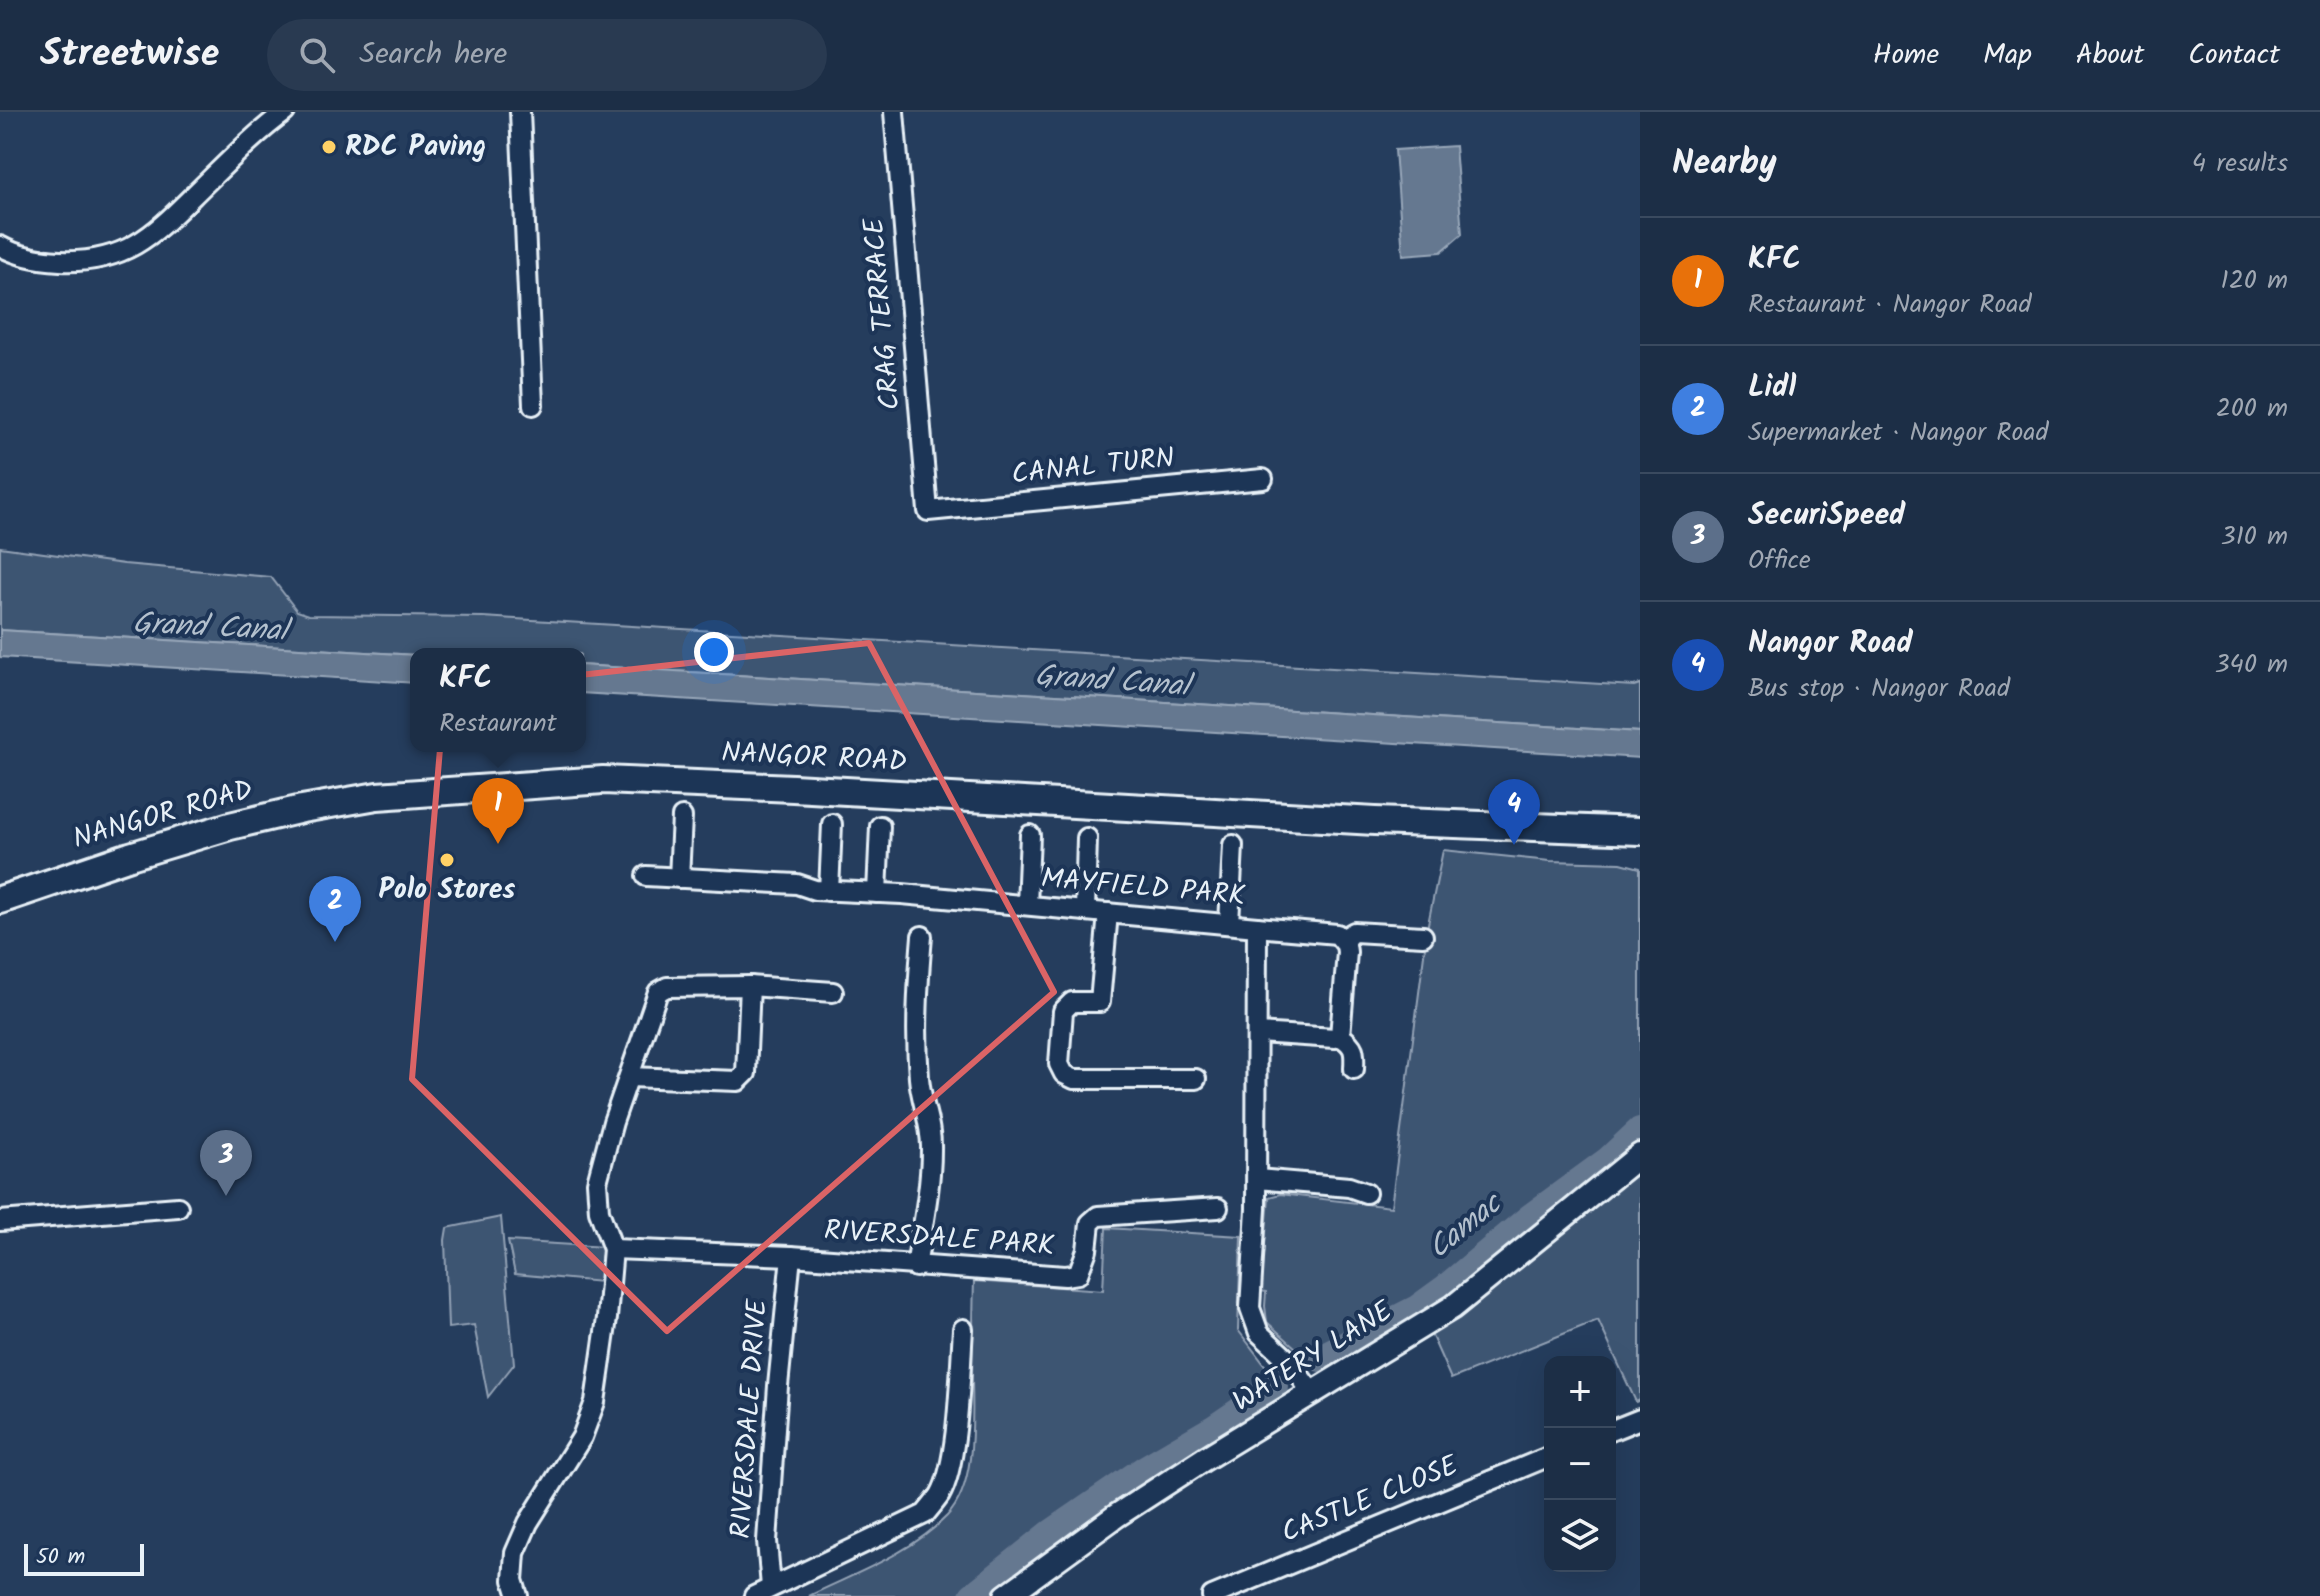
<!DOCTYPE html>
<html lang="en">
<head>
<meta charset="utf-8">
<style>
	body { margin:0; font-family:Kalam,sans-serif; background:#293a51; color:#f1f3f6 }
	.controls { position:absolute; right:24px; bottom:24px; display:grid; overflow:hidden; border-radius:16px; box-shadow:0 8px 32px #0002 }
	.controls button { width:72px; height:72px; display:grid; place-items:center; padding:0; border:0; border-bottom:2px solid #3a4a5f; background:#1c2e46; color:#f1f3f6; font:40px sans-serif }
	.scale { position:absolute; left:24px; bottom:20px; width:120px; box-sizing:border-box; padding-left:8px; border:4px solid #e8f1f8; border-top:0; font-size:22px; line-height:28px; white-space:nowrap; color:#e8f1f8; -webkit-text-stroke:6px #1d3557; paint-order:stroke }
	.you { position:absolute; left:714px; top:540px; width:28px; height:28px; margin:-20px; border:6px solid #fff; border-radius:50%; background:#1a73e8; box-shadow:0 0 0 12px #1a73e833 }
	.badge { display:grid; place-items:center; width:52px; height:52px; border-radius:50%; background:#95b2f1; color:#fff; font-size:26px; font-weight:700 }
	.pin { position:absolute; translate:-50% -66px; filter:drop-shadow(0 2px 4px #0008) }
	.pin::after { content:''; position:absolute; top:42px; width:28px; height:24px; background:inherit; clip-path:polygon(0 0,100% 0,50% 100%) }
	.popup { position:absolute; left:410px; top:536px; width:176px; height:104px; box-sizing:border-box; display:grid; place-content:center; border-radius:16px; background:#1c2e46; filter:drop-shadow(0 2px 6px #0005); font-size:26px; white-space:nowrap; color:#a0a8b3 }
	.popup b { font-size:30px; color:#f1f3f6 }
	.popup::after { content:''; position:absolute; left:50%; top:100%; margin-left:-16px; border:16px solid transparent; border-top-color:#1c2e46 }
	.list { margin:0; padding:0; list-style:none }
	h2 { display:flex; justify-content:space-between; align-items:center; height:104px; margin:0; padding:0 32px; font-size:34px }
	h2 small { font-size:26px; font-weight:400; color:#a0a8b3 }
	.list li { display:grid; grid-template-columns:52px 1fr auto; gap:24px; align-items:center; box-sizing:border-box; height:128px; padding:0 32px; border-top:2px solid #3a4a5f }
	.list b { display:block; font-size:30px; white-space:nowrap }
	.list p { margin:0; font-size:26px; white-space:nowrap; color:#a0a8b3 }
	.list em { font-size:26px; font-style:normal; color:#a0a8b3 }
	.icon { flex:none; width:44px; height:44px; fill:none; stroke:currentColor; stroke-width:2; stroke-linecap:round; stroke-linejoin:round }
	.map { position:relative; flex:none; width:1640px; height:1484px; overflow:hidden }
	header { display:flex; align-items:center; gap:48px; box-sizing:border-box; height:112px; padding:0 40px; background:#1c2e46; border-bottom:2px solid #3a4a5f }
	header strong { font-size:38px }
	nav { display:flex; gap:44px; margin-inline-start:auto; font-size:28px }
	.search { width:560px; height:72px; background:#293a51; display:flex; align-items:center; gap:20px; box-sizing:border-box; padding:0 28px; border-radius:44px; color:#a0a8b3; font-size:30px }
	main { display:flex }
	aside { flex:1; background:#1c2e46 }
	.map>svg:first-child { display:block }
	.green { fill:#3e5472; stroke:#93a2b5; stroke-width:2 }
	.water { fill:#657890; stroke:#99a8ba; stroke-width:2 }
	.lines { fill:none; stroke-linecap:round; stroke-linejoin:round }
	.river { stroke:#657890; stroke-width:28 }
	.minor-casing { stroke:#e8f1f8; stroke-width:24 }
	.tertiary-casing { stroke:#e8f1f8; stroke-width:28 }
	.secondary-casing { stroke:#e8f1f8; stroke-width:32 }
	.minor { stroke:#1d3557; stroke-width:18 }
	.tertiary { stroke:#1d3557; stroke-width:22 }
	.secondary { stroke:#1d3557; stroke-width:26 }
	.marked { fill:none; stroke:#db6466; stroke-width:6; stroke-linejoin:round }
	.poi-dot { fill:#ffd166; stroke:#1d3557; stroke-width:3 }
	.labels { text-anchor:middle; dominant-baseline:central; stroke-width:8; stroke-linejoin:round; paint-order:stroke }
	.poi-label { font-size:28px; font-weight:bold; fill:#e8f1f8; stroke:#1d3557; text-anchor:start }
	.street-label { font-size:28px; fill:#e8f1f8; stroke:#1d3557 }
	.water-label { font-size:30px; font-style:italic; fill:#b4c1ce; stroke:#1d3557 }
</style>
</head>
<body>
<header>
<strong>Streetwise</strong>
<div class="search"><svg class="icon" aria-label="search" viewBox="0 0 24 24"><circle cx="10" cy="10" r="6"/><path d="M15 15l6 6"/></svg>Search here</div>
<nav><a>Home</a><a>Map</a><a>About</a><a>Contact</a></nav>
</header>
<main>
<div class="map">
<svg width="1640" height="1484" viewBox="0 0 1640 1484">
	<rect width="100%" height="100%" fill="#253d5d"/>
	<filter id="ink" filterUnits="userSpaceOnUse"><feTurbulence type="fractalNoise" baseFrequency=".0125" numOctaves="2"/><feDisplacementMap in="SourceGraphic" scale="16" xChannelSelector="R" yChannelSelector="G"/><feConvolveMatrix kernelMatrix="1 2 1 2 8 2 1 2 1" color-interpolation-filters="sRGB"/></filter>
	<g filter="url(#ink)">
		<!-- green -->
		<g class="green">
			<polygon points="0,435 124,452 271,465 297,499 309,503 483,505 1634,574 1640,572 1640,620 580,553 580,542 416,543 0,518"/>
			<polygon points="1443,738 1550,749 1621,751 1640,756 1640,1010 1621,1030 1412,1194 1362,1216 1307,1246 1267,1210 1265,1194 1266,1180 1261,1179 1269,1085 1280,1082 1391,1095 1428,812"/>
			<polygon points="1640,1059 1640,1288 1636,1290 1598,1208 1451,1267 1431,1222 1562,1123"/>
			<polygon points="501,1105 514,1252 488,1285 474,1213 448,1216 445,1128 447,1116"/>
			<path d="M1106,1116L1241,1124L1238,1218L1276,1268L1244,1288L1212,1314L1144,1353L1050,1416L961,1484H809C856,1461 910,1442 947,1404C978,1372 972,1303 972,1261C973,1231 973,1200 974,1169L1103,1178Z"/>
			<polygon points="508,1129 604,1135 601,1170 515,1162"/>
		</g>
		<!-- water -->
		<g class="water">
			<polygon points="1455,34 1462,122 1441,140 1403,143 1395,38"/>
			<polygon points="0,518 416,543 416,571 0,545"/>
			<polygon points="580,553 1640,620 1640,646 580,581"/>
		</g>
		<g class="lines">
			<!-- river -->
			<g class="river">
				<polyline points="1320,1246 1417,1197 1446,1176 1531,1105 1609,1048 1640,1019"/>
				<polyline points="973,1484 1052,1421 1145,1357 1215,1316 1275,1275"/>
			</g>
			<defs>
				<g id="minor">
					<polyline points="520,0 533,293"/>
					<polyline points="894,0 928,399 1263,367"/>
					<path d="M0,134C18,144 39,148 60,149C129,152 157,119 202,75C229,49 255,22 285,0"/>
					<polyline points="646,764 797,772 815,778 902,782 1257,815 1256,1097 1250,1196 1259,1221 1288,1248 1313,1282"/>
					<polyline points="679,766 682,705"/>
					<polyline points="829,779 832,712"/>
					<polyline points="877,781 880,714"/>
					<polyline points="1027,793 1030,723"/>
					<polyline points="1085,799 1087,726"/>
					<polyline points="1108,801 1100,890 1072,890 1063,899 1059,952 1064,962 1074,967 1196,967"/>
					<polyline points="1229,812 1233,733"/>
					<polyline points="1257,815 1337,822 1346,833 1347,840 1340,924 1335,926 1258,921"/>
					<polyline points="1342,827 1354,820 1423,824"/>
					<path d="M1340,924C1355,934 1355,939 1354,957"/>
					<polyline points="629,965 738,969 746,961 750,874"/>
					<polyline points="1257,1067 1349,1075 1366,1081"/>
					<polyline points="0,1109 178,1095"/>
					<polyline points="613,1137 791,1144 1065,1164 1078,1162 1087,1138 1090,1111 1098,1104 1218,1096"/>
					<path d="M916,1155C922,1117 931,1077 931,1038C932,1012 921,990 919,966C915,918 918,872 922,824"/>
					<polyline points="1610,1319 1640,1307"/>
					<polyline points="771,1475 767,1429 778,1274 791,1144"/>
					<polyline points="518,1484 513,1468 515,1441 528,1411 582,1325 595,1290 607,1206 613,1137 599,1099 597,1070 613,1010 658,880 667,875 750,874 833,880"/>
					<path d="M754,1484L925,1402C930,1396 936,1389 940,1383C959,1351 960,1256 963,1217"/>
					<polyline points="1212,1484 1550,1344"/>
				</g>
				<polyline id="tertiary" points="1006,1484 1116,1404 1204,1347 1453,1195 1640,1043"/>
				<polyline id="secondary" points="0,788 130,744 230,714 302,697 377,684 603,668 793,676 1375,709 1640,719"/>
			</defs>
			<!-- minor casing -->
			<use href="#minor" class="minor-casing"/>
			<!-- tertiary casing -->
			<use href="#tertiary" class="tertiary-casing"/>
			<!-- secondary casing -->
			<use href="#secondary" class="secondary-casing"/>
			<!-- minor -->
			<use href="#minor" class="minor"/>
			<!-- tertiary -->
			<use href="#tertiary" class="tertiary"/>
			<!-- secondary -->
			<use href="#secondary" class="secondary"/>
		</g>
	</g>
	<!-- marked area -->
	<path class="marked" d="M869,531L1054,880L667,1219L412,967L445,578Z"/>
	<!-- markers -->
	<g class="poi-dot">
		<circle cx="329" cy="35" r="8"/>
		<circle cx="447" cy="748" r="8"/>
	</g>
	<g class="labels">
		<!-- poi labels -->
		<g class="poi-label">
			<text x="345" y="35">RDC Paving</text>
			<text x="447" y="778" text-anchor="middle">Polo Stores</text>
		</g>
		<!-- street labels -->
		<g class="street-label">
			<text transform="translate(883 202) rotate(-95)">CRAG TERRACE</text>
			<text transform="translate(1093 355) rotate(-6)">CANAL TURN</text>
			<text transform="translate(814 646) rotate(3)">NANGOR ROAD</text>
			<text transform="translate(163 703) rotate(-16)">NANGOR ROAD</text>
			<text transform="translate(1143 776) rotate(5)">MAYFIELD PARK</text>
			<text transform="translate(939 1127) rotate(4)">RIVERSDALE PARK</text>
			<text transform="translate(1313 1245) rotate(-32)">WATERY LANE</text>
			<text transform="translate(750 1307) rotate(-86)">RIVERSDALE DRIVE</text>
			<text transform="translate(1370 1388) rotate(-22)">CASTLE CLOSE</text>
		</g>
		<!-- water labels -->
		<g class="water-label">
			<text transform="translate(210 516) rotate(3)">Grand Canal</text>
			<text transform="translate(1112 570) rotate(4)">Grand Canal</text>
			<text transform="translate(1465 1115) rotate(-39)">Camac</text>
		</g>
	</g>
</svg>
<div class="controls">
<button>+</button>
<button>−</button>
<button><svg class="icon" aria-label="layers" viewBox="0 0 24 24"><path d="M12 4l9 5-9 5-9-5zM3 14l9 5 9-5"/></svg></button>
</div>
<div class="scale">50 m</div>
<div class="you"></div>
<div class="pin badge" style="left:498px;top:732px;background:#e8710a">1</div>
<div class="popup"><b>KFC</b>Restaurant</div>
<div class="pin badge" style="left:335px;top:830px;background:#3f7fe0">2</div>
<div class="pin badge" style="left:226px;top:1084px;background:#5c6f8a">3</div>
<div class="pin badge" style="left:1514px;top:733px;background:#1a4fb4">4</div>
</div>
<aside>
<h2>Nearby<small>4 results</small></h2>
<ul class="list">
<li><span class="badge" style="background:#e8710a">1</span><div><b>KFC</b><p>Restaurant · Nangor Road</p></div><em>120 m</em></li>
<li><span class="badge" style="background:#3f7fe0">2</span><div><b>Lidl</b><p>Supermarket · Nangor Road</p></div><em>200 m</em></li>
<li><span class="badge" style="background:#5c6f8a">3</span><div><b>SecuriSpeed</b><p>Office</p></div><em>310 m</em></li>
<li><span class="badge" style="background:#1a4fb4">4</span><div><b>Nangor Road</b><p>Bus stop · Nangor Road</p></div><em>340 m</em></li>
</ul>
</aside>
</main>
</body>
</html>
